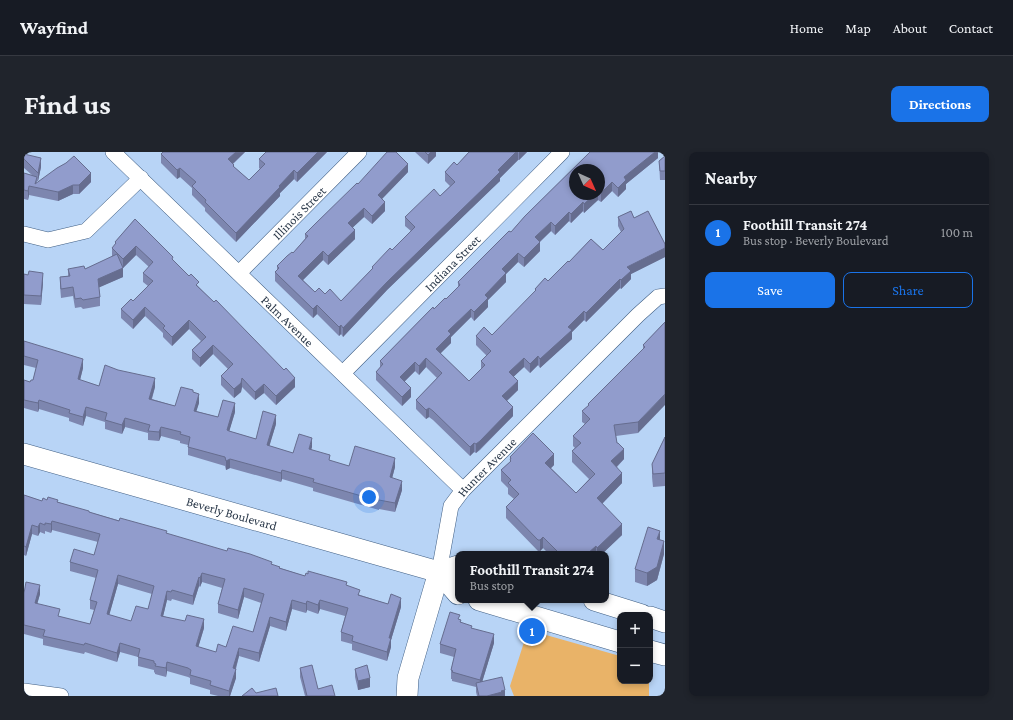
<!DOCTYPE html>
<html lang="en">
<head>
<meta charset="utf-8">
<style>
	body { margin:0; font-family:"Crimson Pro",serif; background:#20242c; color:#f1f3f6 }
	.controls { position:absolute; right:12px; bottom:12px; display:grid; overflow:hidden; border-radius:8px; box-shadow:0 2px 6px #0003 }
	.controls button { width:36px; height:36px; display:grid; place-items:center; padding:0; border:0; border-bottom:1px solid #363941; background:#171b24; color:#f1f3f6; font:20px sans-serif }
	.compass { position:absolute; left:545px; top:12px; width:36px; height:36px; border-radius:50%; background:#171b24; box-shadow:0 2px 6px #0003; rotate:135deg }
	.you { position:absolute; left:345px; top:345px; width:14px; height:14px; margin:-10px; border:3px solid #fff; border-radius:50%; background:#1a73e8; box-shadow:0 0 0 6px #1a73e833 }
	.badge { display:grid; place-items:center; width:26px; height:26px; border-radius:50%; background:#1a73e8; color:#fff; font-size:13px; font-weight:700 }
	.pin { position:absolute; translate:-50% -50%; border:2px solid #fff; box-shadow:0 1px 4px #0006 }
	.popup { position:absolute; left:431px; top:399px; width:154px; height:52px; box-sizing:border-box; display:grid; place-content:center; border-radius:8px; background:#171b24; filter:drop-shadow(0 1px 3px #0005); font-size:13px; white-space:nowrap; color:#9ea1a6 }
	.popup b { font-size:15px; color:#f1f3f6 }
	.popup::after { content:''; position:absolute; left:50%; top:100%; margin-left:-8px; border:8px solid transparent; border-top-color:#171b24 }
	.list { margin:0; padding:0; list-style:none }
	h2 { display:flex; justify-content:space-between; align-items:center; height:52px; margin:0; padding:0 16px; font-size:17px }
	h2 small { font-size:13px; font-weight:400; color:#9ea1a6 }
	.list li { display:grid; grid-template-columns:26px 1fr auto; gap:12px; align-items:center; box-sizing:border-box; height:56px; padding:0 16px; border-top:1px solid #363941 }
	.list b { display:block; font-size:15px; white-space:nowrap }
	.list p { margin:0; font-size:13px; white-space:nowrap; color:#9ea1a6 }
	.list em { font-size:13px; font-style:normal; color:#9ea1a6 }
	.actions { display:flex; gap:8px; padding:12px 16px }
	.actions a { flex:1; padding:9px 0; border:1px solid #1a73e8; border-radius:8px; text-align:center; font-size:14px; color:#1a73e8 }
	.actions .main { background:#1a73e8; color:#fff }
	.map { position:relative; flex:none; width:641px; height:544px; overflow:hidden; border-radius:8px }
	header { display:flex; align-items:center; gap:24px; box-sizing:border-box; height:56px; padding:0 20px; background:#171b24; border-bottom:1px solid #363941 }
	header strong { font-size:19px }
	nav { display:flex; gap:22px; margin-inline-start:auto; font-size:14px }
	.intro { display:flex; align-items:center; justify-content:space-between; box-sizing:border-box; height:96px; padding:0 24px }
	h1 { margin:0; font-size:28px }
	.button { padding:10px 18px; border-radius:8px; background:#1a73e8; color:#fff; font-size:14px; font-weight:700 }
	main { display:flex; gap:24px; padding:0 24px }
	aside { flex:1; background:#171b24; border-radius:8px; box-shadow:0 2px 6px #0003 }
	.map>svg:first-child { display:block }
	.green { fill:#e9b368 }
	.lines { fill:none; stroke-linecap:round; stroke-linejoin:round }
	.street-casing { stroke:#405f84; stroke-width:16 }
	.secondary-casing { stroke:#405f84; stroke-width:22 }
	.street { stroke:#fff; stroke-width:15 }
	.secondary { stroke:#fff; stroke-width:21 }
	.wall { fill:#7d86af; fill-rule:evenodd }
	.shaded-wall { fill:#666d8f }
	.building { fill:#919ccc; stroke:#666d8f; fill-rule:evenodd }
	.labels { text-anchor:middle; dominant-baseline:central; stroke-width:3; stroke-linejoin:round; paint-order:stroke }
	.street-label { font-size:13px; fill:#2b394a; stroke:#cbe0fb }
</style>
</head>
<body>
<header>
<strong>Wayfind</strong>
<nav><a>Home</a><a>Map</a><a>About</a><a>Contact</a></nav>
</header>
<div class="intro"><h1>Find us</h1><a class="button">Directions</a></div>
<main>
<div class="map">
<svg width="641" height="544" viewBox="0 0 641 544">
	<rect width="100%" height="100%" fill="#b8d4f6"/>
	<!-- green -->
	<polygon class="green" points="515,481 596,504 596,529 625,529 625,544 490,544 486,534 502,484 512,487"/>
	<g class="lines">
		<defs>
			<g id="street">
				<path id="s1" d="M89,0L439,338"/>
				<polyline points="0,82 24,88 62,79 117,26"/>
				<path id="s2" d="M215,121L335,0"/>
				<path id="s3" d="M319,221L538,0"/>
				<path id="s4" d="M415,420L427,354L439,338L614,163L634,145L641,144"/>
				<polyline points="0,539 37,544"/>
			</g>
			<g id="secondary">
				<path id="s5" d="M0,302L415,420L434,442"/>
				<polyline points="415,420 434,414"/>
				<polyline points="455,448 596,490"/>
				<polyline points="570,448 618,463"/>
				<polyline points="626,465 641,470"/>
				<polyline points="626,499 641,503"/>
				<polyline points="383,544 384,526 415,420"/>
			</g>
		</defs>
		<!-- street casing -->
		<use href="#street" class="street-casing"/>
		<!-- secondary casing -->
		<use href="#secondary" class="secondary-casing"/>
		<!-- street -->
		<use href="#street" class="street"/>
		<!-- secondary -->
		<use href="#secondary" class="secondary"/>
	</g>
	<!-- wall -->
	<g class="wall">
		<polygon points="221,0 209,12 210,15 225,28 236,17 235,16 235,7 303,0 273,30 270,27 256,41 256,44 212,90 181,59 181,56 168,43 168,36 156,25 153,27 137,11 137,2"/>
		<polygon points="391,0 412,0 412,4 404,12"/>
		<polygon points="445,0 503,0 495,8 494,8 476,26 476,29 465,39 363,138 319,185 317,182 315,184 293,162 289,166 255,133 251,129 251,120 253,118 253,114 269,101 281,87 281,82 334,32 384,20 358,47 361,59 348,72 340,65 329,75 331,87 304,113 299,108 279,128 291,140 301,142 317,149 348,117 348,115 368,98 387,79 381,74 381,65 416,44 426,34 421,29 421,20 433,13"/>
		<path d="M566,0H634V6L602,32V37L594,45L588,39L577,50L574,48L560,61L559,59L547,71L545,69L531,83L527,79L516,90V99L500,115L494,110L482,122V130L464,148V155L450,169L447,165L427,185V191L416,201L445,229L457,217V209L463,204L452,193V184L460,175L468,183L511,140V137L521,126L524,129L544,109L545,110L567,87L579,98L597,80L594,74V65L607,59L610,66L624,59L641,92V105L607,122V127L597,137L596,136L562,170L560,168L548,180V187L516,216L514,213L506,221L500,215L489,225L494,229V238L483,249L489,255V264L456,298L452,301L450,300L446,304L409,268L405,265L402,267L392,257V248L413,226L402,215L395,223L391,219L380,230L387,236V245L378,254L352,228V220L356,216V209L409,155L410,157L421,146L422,147L434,135V130L485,79L487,80L501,64ZM551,18H575V42H551Z"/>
		<polygon points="0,2 17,15 14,29 13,29 13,31 67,30 55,42 49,42 34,49 5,43 4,48 0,47 0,21 8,23 0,16"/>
		<polygon points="641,4 641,28 636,28 635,9"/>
		<polygon points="111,67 149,108 271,235 252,253 240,241 231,248 218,235 217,240 210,246 197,233 197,224 204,217 189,202 176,215 168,207 168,198 177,189 165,177 148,194 139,185 139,181 121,164 109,177 97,166 97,157 109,149 124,134 119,130 119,121 125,115 112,103 99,116 99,115 99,125 75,135 76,145 76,154 59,157 57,155 51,156 49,144 37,146 36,134 36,125 44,124 44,117 61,117 88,105 88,96 91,93 91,90"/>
		<polygon points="0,122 19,130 17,153 0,152"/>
		<polygon points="641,170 614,281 592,284 593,291 600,307 593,315 598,331 578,352 598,383 578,402 525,402 519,396 516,399 514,399 482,366 482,355 490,347 484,342 484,336 477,329 477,318 486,310 486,305 530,313 527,316 552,341 565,327 548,310 548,299 551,296 549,294 549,284 561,272 558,270 558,259 564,254 564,252 619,198 619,193"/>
		<polygon points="0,189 59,216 56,228 75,234 131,235 128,247 151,254 169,240 175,251 172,259 194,265 211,260 205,279 232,287 252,272 245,294 269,301 288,295 287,297 306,309 325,314 371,315 368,326 378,338 371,360 355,357 355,358 289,339 289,336 258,327 257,330 206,316 202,318 201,314 164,303 164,293 156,291 156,289 137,284 135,289 124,288 124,281 101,275 98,282 81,277 81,270 62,264 59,274 45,269 45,266 15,257 14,260 0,256 0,228 6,230 9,228 12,216 0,213"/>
		<polygon points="641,285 641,334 629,335 628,325 628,312"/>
		<path d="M0,343L18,349L34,350L65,360L143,382L248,413L256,416L281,424L323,434L336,443L364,452L377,455L367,488V495L363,509L328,498V492L317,489V480L321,464L296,457L294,462L283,458L282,461L268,457L262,479L246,474L235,510L215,504L212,517V526L206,544H194L186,542V538L166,532V526L164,525L143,519L142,525L131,522V521L130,520V518L114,514V505L96,500L93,510L61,500L60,502L19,493V487L0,482V441L16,442L13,452L36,465L66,472L70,458L66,457V448L72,426L46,419V410L70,403L74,390L28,378L27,381L21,379V382L16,380L14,384L8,382L2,404L0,403ZM178,430L198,436L194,452V461L214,467L220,445L237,451L229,480L192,500L174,495L180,476L139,464L143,448L147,449L148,447L169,453L175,434L176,435ZM94,432L128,442L124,457L107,469L85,463Z"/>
		<polygon points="636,387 640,402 633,428 623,434 611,430 611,417"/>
		<polygon points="436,468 437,470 470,491 458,530 481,544 453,544 452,540 452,535 428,529 428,527 427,527 427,518 430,505 416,501 416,492"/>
		<polygon points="276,516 294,537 311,544 281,544 276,525"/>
		<polygon points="331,517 346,535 334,538 331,525"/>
	</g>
	<!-- shaded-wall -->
	<g class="shaded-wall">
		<polygon points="212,0 221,0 204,16 204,7"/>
		<polygon points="294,0 303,0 273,30 273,21"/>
		<polygon points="407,0 412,0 412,4 404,12 404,3"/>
		<polygon points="492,0 494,0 494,8 476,26 476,29 363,138 319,185 319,176 363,130"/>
		<polygon points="495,0 503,0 495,8"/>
		<polygon points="631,0 634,0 634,6 602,32 602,37 594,45 594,36 600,25"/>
		<polygon points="17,6 17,15 14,29 14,21"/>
		<polygon points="384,12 384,20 354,51 354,43"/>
		<polygon points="156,16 156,25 153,27 153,18"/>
		<polygon points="270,18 270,27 256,41 256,44 212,90 212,81 255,34"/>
		<polygon points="67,21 67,30 55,42 55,33"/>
		<polygon points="588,30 588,39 577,50 577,41"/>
		<polygon points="49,33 49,42 34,49 34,40"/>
		<polygon points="5,34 5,43 4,48 4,39"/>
		<polygon points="571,42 574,42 574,48 560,61 560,52"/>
		<polygon points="361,50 361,59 348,72 348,64"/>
		<polygon points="559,50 559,59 547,71 547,62"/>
		<polygon points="340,56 340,65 324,80 324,71"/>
		<polygon points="545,60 545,69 531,83 531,74"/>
		<polygon points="527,70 527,79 511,94 511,85"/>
		<polygon points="331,78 331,87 304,113 304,104"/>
		<polygon points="516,90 516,99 500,115 500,106"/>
		<polygon points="112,94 112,103 99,116 99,107"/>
		<polygon points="641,96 641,105 607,122 607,127 597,137 597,128 603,115"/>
		<polygon points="299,99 299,108 274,133 274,124"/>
		<polygon points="494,101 494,110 482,122 482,130 464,148 464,155 450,169 450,160 461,143 478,117"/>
		<polygon points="99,116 99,125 74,136 74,127"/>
		<polygon points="19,121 19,130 17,153 17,144"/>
		<polygon points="596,127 596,136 562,170 562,161"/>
		<polygon points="293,153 293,162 289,166 289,157"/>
		<polygon points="121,155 121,164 109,177 109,168"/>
		<polygon points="447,157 447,165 427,185 427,191 412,206 412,197 424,179"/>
		<polygon points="560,159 560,168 548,180 548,187 516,216 516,207 544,175"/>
		<polygon points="165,168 165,177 148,194 148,185"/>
		<polygon points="317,173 317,182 315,184 315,175"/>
		<polygon points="189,193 189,202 176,215 176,206"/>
		<polygon points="514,204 514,213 506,221 506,212"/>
		<polygon points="402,206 402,215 395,223 395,214"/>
		<polygon points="500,206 500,215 485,229 485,220"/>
		<polygon points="59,207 59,216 54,236 54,227"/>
		<polygon points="391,210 391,219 376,234 376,225"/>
		<polygon points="131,226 131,235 125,255 125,247"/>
		<polygon points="218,226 218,235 217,240 210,246 210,237"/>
		<polygon points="271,226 271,235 252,253 252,244"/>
		<polygon points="494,229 494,238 478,253 478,244"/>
		<polygon points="240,232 240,241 231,248 231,240"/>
		<polygon points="387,236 387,245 378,254 378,245"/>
		<polygon points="175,242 175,251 170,267 170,259"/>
		<polygon points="641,242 641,253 614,281 614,270"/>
		<polygon points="15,248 15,257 14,260 14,251"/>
		<polygon points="211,251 211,260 203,287 203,278"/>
		<polygon points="62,255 62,264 59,274 59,265"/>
		<polygon points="489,255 489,264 452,301 452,292"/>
		<polygon points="405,256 405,265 402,267 402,258"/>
		<polygon points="252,263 252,272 243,302 243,293"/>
		<polygon points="101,266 101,275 98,282 98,273"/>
		<polygon points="137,275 137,284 135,289 135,280"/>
		<polygon points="288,286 288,295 285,305 285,297"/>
		<polygon points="450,291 450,300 446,304 446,295"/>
		<polygon points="600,297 600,307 587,320 587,309"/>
		<polygon points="530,302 530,313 521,322 521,311"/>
		<polygon points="371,306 371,315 366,334 366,325"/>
		<polygon points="206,307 206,316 202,318 202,309"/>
		<polygon points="258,318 258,327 257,330 257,321"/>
		<polygon points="598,321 598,331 573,357 573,346"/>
		<polygon points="378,329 378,338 371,360 371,351"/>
		<polygon points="28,369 28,378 27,381 27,372"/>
		<polygon points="16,371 16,380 14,384 14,375"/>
		<polygon points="598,372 598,383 578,402 573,402 573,396"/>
		<polygon points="8,373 8,382 2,404 2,395"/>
		<polygon points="636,379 636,392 633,387"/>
		<polygon points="519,385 519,396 516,399 516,388"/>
		<polygon points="640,389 640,402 633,428 623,434 623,421"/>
		<polygon points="572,394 572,402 563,402"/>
		<polygon points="178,421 178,430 176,435 176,426"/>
		<polygon points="94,423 94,432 83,471 83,462"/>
		<polygon points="175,425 175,434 169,453 169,444"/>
		<polygon points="16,433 16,442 11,460 11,451"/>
		<polygon points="220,436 220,445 214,467 214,458"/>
		<polygon points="143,439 143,448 137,473 137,464"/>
		<polygon points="377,446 377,455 367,488 367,495 363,509 363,500 365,486"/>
		<polygon points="268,448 268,457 262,479 262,470"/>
		<polygon points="296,448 296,457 294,462 294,453"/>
		<polygon points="283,449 283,458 282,461 282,452"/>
		<polygon points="246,465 246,474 235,510 235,501"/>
		<polygon points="180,467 180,476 172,503 172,494"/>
		<polygon points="470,482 470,491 456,537 456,528"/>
		<polygon points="96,491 96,500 93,510 93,501"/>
		<polygon points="215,496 215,504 209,525 209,516"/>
		<polygon points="143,510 143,519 142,525 142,516"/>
		<polygon points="212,517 212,526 206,544 205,544 205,539"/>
		<polygon points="346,526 346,535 334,538 334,529"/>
		<polygon points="481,538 481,544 463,544 477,539"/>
	</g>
	<!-- building -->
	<g class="building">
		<polygon points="139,0 212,0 204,7 210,13 209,14 225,28 241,12 235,7 242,0 294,0 273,21 270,18 255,34 256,35 212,81 181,50 182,48 168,34 172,30 156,16 153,18 137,2"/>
		<polygon points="363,0 372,0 384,12 354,43 361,50 348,64 340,56 324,71 331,78 304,104 299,99 274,124 291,140 295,136 301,142 306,137 317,149 349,116 348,115 366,96 368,98 391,75 381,65 410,37 416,44 431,30 421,20 430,10 433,13 445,0 492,0 474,18 476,20 465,31 363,130 319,176 317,173 315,175 293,153 289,157 255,124 251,120 255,116 253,114 263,104 268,100 269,101 284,84 281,82 291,72 333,31 334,32"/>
		<polygon points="401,0 407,0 404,3"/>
		<polygon points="566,0 631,0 600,25 602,28 594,36 588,30 577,41 575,40 575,18 551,18 551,42 571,42 560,52 559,50 547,62 545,60 531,74 527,70 511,85 516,90 500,106 494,101 478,117 482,121 461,143 464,146 450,160 447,157 424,179 427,182 412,197 445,229 461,213 457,209 467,199 452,184 460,175 468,183 512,138 511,137 521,126 524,129 544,109 545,110 567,87 579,98 600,77 594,65 607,59 610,66 624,59 641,92 641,96 603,115 607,119 597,128 596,127 562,161 560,159 544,175 548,178 516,207 514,204 506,212 500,206 485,220 494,229 478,244 489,255 456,289 452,292 450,291 446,295 409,259 405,256 402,258 392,248 418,221 402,206 395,214 391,210 376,225 387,236 378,245 352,220 359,212 356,209 409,155 410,157 421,146 422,147 436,133 434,130 485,79 487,80 501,64"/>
		<polygon points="0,2 17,6 14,21 0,7"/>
		<polygon points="50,4 67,21 55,33 49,33 34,40 5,34 4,39 0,38 0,21 13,25 11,32 33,16 42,11"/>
		<polygon points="641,4 641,19 636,19 635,9"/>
		<polygon points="111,67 149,105 148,107 165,124 167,122 175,130 172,133 190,150 192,148 260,218 262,216 271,226 252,244 240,232 231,240 218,226 217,231 210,237 197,224 209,212 189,193 176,206 168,198 182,185 165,168 148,185 139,176 141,174 121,155 109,168 97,157 107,147 109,149 129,129 119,121 129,110 112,94 99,107 88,96 92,91 91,90"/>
		<polygon points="93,102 99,116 74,127 76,145 59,148 57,146 51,147 49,135 37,137 36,125 46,124 44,117 60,114 61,117"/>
		<polygon points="5,119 19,121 17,144 0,143 0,122 4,123"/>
		<polygon points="641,170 641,242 614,270 590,273 593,291 594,291 600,297 587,309 598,321 573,346 598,372 573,396 572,394 563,402 536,402 519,385 516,388 514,388 482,355 495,342 484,331 487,328 477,318 487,309 486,308 487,306 486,305 509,281 530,302 521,311 552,341 571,322 548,299 557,291 549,284 566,267 558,259 565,253 564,252 621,195 619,193"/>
		<polygon points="0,189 59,207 54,227 75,234 81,213 94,218 131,226 125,247 151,254 157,235 169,238 169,240 175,242 170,259 194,265 199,248 211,251 203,278 205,279 232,287 239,259 252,263 243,293 269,301 275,282 288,286 285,297 306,303 305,308 325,314 331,294 371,306 366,325 378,329 371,351 355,348 355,349 289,330 290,327 258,318 257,321 206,307 202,309 201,305 164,295 166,285 156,282 157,280 137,275 135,280 124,279 126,273 101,266 98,273 81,268 83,261 62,255 59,265 45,261 46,258 15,248 14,251 0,248 0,228 6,230 7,228 9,228 14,208 0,204"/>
		<polygon points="641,285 641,321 629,322 628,312"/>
		<path d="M0,343L18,349L19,346L23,348L24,345L34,348L33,350L65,359V360L95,369L96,366L143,379L142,381L203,399L204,396L226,402L248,410L247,412L256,415L255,416L281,424L282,421L284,422V419L323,430L322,433L336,438L334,443L364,452L367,442L377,446L365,486H367L363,500L328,489L329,484L317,480L324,456L296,448L294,453L283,449L282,452L268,448L262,470L246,465L235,501L215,496L209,516L212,517L205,539L186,533L187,529L166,523L167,518L164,516L143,510L142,516L131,514L132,512L130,511V509L114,505L116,497L96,491L93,501L61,491L60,493L19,484L21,478L0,473V441L2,430L16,433L11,451L36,457L34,464L66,472L73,450L66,448L74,418L46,410L50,397L70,403L76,382L28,369L27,372L21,371V373L16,371L14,375L8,373L2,395L0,394ZM178,421L201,427L194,452L214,458L220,436L240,442L229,480L209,474L202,495L194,492L192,500L172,494L180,467L163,463L161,469L137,464L143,439L147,440L148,438L169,444L175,425L176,426ZM94,423L130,434L124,457L112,454L107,469L83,462Z"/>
		<polygon points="624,375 636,379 633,387 640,389 633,415 623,421 611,417"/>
		<polygon points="426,460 436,463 434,467 437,468 436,470 448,474 447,476 470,482 456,528 428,520 429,519 427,518 432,497 416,492"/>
		<polygon points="288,513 294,537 308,533 311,544 283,544 276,516"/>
		<polygon points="343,513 346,526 334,529 331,517"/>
		<polygon points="478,525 481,538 477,539 478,540 463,544 455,544 452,531"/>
		<polygon points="228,536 232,541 252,536 254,544 218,544"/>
	</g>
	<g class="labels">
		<!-- street labels -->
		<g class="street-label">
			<text stroke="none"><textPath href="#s2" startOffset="85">Illinois Street</textPath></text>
			<text stroke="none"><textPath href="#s3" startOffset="155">Indiana Street</textPath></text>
			<text stroke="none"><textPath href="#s1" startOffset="243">Palm Avenue</textPath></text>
			<text stroke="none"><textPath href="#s4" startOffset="120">Hunter Avenue</textPath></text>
			<text stroke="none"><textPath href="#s5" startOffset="216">Beverly Boulevard</textPath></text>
		</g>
	</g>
</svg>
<div class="controls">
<button>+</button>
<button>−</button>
</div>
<svg class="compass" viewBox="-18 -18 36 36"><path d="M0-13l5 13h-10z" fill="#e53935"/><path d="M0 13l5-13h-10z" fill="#9ea1a6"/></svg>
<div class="you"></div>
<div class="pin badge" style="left:508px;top:479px">1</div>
<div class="popup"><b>Foothill Transit 274</b>Bus stop</div>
</div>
<aside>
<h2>Nearby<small></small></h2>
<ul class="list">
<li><span class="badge">1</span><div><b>Foothill Transit 274</b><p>Bus stop · Beverly Boulevard</p></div><em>100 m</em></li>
</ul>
<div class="actions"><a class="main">Save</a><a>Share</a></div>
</aside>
</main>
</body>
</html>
